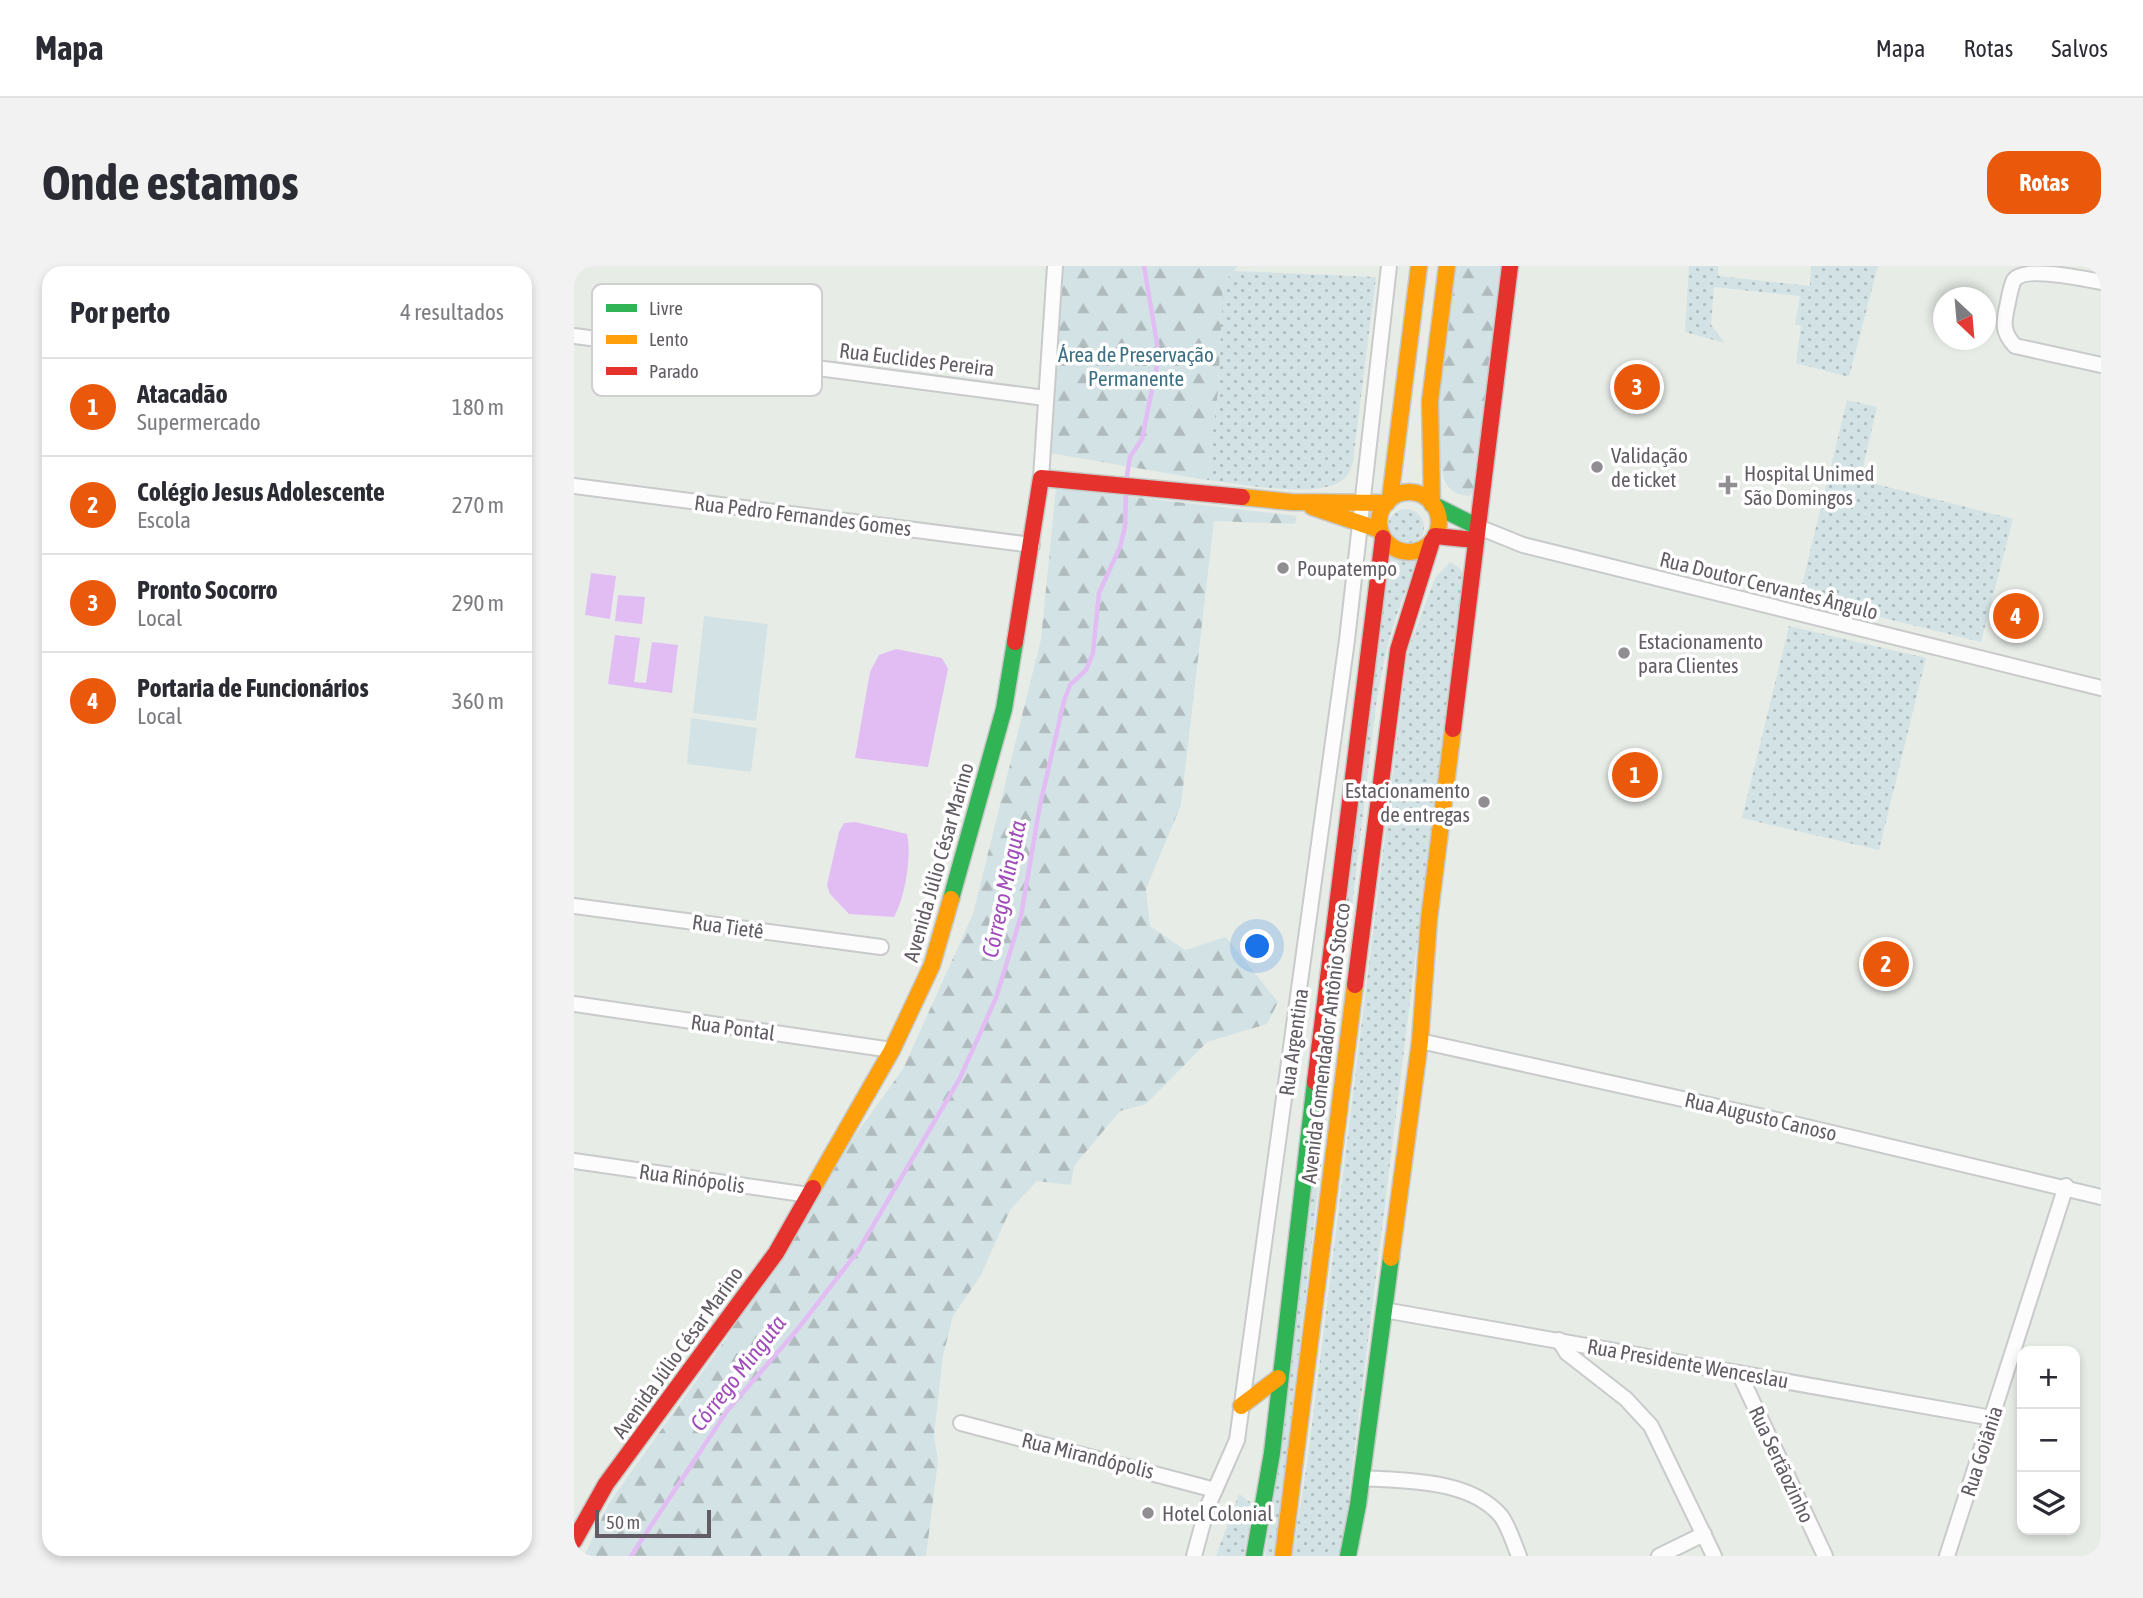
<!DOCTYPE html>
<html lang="pt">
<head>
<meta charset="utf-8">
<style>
	body { margin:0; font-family:"Asap Condensed",sans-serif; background:#f2f2f3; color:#2b2b33 }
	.controls { position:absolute; right:21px; bottom:21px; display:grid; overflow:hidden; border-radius:14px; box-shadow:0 4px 10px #0003 }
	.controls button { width:63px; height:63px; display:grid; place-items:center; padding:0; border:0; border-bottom:2px solid #e1e1e2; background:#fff; color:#2b2b33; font:35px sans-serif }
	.compass { position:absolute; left:1359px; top:21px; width:63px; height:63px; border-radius:50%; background:#fff; box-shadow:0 4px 10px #0003; rotate:154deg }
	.scale { position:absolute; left:21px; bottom:18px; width:116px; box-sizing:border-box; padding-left:7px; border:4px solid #625c64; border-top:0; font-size:19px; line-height:24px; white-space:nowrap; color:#625c64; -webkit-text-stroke:5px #fff; paint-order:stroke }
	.you { position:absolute; left:684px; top:681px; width:24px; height:24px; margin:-18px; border:5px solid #fff; border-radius:50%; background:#1a73e8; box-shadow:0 0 0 10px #1a73e833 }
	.badge { display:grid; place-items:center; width:46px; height:46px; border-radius:50%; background:#ea580c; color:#fff; font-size:23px; font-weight:700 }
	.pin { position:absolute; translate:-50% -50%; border:4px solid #fff; box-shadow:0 2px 7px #0006 }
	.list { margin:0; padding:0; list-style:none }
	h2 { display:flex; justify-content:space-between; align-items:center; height:91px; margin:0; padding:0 28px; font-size:30px }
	h2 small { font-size:23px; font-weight:400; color:#7c7c81 }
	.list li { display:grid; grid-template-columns:46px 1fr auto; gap:21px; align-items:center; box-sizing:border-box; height:98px; padding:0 28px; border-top:2px solid #e1e1e2 }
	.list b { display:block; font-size:26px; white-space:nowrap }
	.list p { margin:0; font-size:23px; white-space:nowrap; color:#7c7c81 }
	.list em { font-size:23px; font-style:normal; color:#7c7c81 }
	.icon { flex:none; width:38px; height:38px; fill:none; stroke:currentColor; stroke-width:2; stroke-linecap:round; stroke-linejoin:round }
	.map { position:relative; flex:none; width:1527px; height:1290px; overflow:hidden; border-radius:21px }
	header { display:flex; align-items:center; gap:42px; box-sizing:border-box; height:98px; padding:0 35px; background:#fff; border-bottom:2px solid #e1e1e2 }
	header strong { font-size:33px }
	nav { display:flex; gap:38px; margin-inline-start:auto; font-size:24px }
	.intro { display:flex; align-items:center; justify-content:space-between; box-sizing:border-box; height:168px; padding:0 42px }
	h1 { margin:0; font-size:49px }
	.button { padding:18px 32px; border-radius:21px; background:#ea580c; color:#fff; font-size:24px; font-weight:700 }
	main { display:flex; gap:42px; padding:0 42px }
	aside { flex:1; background:#fff; border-radius:21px; box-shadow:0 4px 10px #0003 }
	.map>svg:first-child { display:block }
	.grass { fill:url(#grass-dots) }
	.forest { fill:url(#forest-firs) }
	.green { fill:#d3e3e5 }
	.water { fill:#e1bdf4 }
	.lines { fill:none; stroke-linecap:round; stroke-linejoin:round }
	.stream { stroke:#e1bdf4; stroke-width:4.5 }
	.street-casing { stroke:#c9caca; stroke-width:18 }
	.fast-casing { stroke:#c7c9c8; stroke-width:19 }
	.slow-casing { stroke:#c7c9c8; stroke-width:19 }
	.jam-casing { stroke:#c7c9c8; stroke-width:19 }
	.street { stroke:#fbfcfb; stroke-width:14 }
	.fast { stroke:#30b455; stroke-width:16 }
	.slow { stroke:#ff9f0a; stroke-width:16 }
	.jam { stroke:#e5322d; stroke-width:16 }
	.poi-dot { fill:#918e92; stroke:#fff; stroke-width:2.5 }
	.labels { text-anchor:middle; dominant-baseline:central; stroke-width:7; stroke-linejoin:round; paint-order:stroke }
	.park-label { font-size:21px; fill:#3c6f84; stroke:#fff }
	.street-label { font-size:21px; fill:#625c64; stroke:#fff }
	.poi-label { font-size:21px; fill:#625c64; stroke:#fff; text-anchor:start }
	.water-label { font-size:23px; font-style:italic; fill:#a04dbb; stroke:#fff }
	.key { fill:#fff; stroke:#d0ced0; stroke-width:2 }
	.key-label { font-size:19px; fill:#625c64 }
</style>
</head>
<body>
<header>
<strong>Mapa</strong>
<nav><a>Mapa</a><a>Rotas</a><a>Salvos</a></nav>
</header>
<div class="intro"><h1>Onde estamos</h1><a class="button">Rotas</a></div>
<main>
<aside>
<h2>Por perto<small>4 resultados</small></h2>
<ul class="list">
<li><span class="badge">1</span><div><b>Atacadão</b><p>Supermercado</p></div><em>180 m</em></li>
<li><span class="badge">2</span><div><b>Colégio Jesus Adolescente</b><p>Escola</p></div><em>270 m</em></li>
<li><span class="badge">3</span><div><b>Pronto Socorro</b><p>Local</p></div><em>290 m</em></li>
<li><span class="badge">4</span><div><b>Portaria de Funcionários</b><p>Local</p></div><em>360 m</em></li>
</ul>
</aside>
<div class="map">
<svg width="1527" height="1290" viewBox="0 0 1527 1290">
	<defs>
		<pattern id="grass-dots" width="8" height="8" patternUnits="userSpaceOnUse" patternTransform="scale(1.75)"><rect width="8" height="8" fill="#d3e3e5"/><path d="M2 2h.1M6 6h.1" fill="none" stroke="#afbbbd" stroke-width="1.8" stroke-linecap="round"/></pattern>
		<pattern id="forest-firs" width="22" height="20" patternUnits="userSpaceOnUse" patternTransform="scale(1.75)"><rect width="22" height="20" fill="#d3e3e5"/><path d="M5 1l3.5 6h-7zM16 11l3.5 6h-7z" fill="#afbbbd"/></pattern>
	</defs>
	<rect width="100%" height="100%" fill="#e7ece7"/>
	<!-- grass -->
	<g class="grass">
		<polygon points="1115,0 1144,0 1144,10 1236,20 1237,0 1304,0 1275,111 1222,97 1227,60 1221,58 1226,30 1140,21 1137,59 1151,77 1111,66"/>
		<path d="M660,5L802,11L779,195C778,199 776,207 773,210C752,236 663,217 633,214L644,125L649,17Z"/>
		<polygon points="1273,134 1303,141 1286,214 1439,253 1407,376 1225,331"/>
		<circle cx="832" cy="261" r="18"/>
		<path d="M814,287L846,296C820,344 811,385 802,439L703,1268L699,1290H691Z"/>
		<polygon points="876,296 886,302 889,308 775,1228 778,1234 767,1290 718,1290 733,1199 834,384 861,312"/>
		<polygon points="1215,360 1352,392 1305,584 1168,552"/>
		<polygon points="665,1228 676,1236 678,1243 670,1290 642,1290"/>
	</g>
	<!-- forest -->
	<g class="forest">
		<polygon points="485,0 664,0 649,18 644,125 633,214 475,187"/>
		<path d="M878,0H929L902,220L896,230C887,229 878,227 873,219C854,189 874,41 878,0Z"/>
		<polygon points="482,222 723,250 721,258 640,255 607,539 572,623 576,660 611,684 652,671 704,736 693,758 633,776 572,838 546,845 500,900 497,919 463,915 436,944 407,1009 379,1050 369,1090 360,1169 364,1195 352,1290 10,1290 35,1237 152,1073 223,950 329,803 399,648 467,373"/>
	</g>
	<!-- green -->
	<g class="green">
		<polygon points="130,350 194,358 182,455 119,447"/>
		<polygon points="117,452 183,462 177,506 113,498"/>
	</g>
	<!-- water -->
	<g class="water">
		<polygon points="17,307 42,310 36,353 11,349"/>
		<polygon points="44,329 71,331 68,358 41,355"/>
		<polygon points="41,369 66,372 60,416 72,417 78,376 104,379 98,427 34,418"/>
		<polygon points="322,383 368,392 374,403 354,501 281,492 296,406 305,389"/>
		<path d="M281,556L333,568C338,590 331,631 320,651L275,648L256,628L253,619L265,566L270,557Z"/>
	</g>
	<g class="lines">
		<!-- stream -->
		<g class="stream">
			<polyline points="552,216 556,191 568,173 585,89 570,0"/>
			<polyline points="57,1290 153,1145 223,1064 284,985 386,812 422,732 447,650 466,539 490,435 496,419 512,404 519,387 525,327 546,281 551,261 552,225"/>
		</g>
		<defs>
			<g id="street">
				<path d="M1527,16C1507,12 1451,0 1440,14C1436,22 1435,33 1433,41C1429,58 1429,67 1441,80L1527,99"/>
				<polyline points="0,70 471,132"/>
				<polyline points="467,212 481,0"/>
				<polyline points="0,220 458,279"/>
				<polyline points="902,260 949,279 1527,422"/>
				<polyline points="0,640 307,681"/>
				<polyline points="0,738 318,784"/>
				<polyline points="846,775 1199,853 1527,931"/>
				<polyline points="0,895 235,929"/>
				<polyline points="810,1044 1418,1152"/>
				<polyline points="985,1074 993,1087 1052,1133 1077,1160 1140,1290"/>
				<polyline points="1165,1107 1251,1290"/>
				<polyline points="387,1157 641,1224"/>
				<path d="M788,1212C832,1215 896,1213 927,1250C935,1261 940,1278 945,1290"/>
				<polyline points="620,1290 633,1242 663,1174 773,374 815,0"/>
				<polyline points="1085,1290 1130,1268"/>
				<polyline points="1373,1290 1492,920"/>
			</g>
			<g id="fast">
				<polyline points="858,238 902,260"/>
				<polyline points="377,633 430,443 441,376"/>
				<polyline points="680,1290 698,1187 741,816"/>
				<polyline points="774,1290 784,1239 817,992"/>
			</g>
			<g id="slow">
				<circle cx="835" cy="256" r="30"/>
				<polyline points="668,231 717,236 813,237"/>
				<polyline points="816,233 845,0"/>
				<polyline points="858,238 856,135 873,0"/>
				<polyline points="738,241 806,264"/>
				<polyline points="239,922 318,784 358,699 377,633"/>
				<polyline points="817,992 846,775 855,653 879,463"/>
				<polyline points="667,1140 704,1112"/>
				<polyline points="709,1290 781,719"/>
			</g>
			<g id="jam">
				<polyline points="861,270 901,274"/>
				<polyline points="441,376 467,212 668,231"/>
				<polyline points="879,463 936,0"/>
				<polyline points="781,719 824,384 858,275"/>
				<polyline points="741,816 809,272"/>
				<polyline points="0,1275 32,1218 202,987 239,922"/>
			</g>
		</defs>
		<!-- street casing -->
		<use href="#street" class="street-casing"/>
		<!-- fast casing -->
		<use href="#fast" class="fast-casing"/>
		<!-- slow casing -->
		<use href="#slow" class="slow-casing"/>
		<!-- jam casing -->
		<use href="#jam" class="jam-casing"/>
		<!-- street -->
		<use href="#street" class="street"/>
		<!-- fast -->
		<use href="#fast" class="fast"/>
		<!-- slow -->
		<use href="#slow" class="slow"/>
		<!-- jam -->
		<use href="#jam" class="jam"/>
	</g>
	<!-- markers -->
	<g class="poi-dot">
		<circle cx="1023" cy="201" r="7"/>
		<path d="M1150.5 208.5h7v7h7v7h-7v7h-7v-7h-7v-7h7z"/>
		<circle cx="709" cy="302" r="7"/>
		<circle cx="1050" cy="387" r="7"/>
		<circle cx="910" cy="536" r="7"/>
		<circle cx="574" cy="1247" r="7"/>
	</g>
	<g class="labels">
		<!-- park labels -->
		<g class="park-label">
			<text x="562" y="88">Área de Preservação<tspan x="562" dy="24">Permanente</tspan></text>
		</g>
		<!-- street labels -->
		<g class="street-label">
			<text transform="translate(343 93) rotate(7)">Rua Euclides Pereira</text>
			<text transform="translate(229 249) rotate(7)">Rua Pedro Fernandes Gomes</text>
			<text transform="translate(1195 319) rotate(14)">Rua Doutor Cervantes Ângulo</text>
			<text transform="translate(364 596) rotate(-74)">Avenida Júlio César Marino</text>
			<text transform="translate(154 660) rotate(8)">Rua Tietê</text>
			<text transform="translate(159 761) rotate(8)">Rua Pontal</text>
			<text transform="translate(719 776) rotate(-82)">Rua Argentina</text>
			<text transform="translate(751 777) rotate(-83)">Avenida Comendador Antônio Stocco</text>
			<text transform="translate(1187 850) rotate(13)">Rua Augusto Canoso</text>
			<text transform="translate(118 912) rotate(8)">Rua Rinópolis</text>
			<text transform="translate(103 1086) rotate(-54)">Avenida Júlio César Marino</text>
			<text transform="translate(1114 1097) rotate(10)">Rua Presidente Wenceslau</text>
			<text transform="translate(1407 1185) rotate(-72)">Rua Goiânia</text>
			<text transform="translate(514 1189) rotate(14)">Rua Mirandópolis</text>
			<text transform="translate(1208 1198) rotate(65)">Rua Sertãozinho</text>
		</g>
		<!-- poi labels -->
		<g class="poi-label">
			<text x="1037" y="189">Validação<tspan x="1037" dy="24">de ticket</tspan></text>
			<text x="1170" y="207">Hospital Unimed<tspan x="1170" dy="24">São Domingos</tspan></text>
			<text x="723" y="302">Poupatempo</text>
			<text x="1064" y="375">Estacionamento<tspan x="1064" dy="24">para Clientes</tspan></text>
			<text x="896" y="524" text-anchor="end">Estacionamento<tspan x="896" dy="24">de entregas</tspan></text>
			<text x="588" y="1247">Hotel Colonial</text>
		</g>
		<!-- water labels -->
		<g class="water-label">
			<text transform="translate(430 623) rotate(-78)">Córrego Minguta</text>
			<text transform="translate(164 1107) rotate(-52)">Córrego Minguta</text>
		</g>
	</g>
	<!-- legend -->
	<rect x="18" y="18" width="230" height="112" rx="10" class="key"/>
	<rect x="32" y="38" width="31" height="8" fill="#30b455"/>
	<rect x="32" y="69" width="31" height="9" fill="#ff9f0a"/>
	<rect x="32" y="101" width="31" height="8" fill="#e5322d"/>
	<g class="key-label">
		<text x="75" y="49">Livre</text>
		<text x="75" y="80">Lento</text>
		<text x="75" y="112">Parado</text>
	</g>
</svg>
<div class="controls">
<button>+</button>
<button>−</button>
<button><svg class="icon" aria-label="layers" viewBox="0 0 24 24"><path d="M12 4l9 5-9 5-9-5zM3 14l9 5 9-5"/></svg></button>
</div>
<svg class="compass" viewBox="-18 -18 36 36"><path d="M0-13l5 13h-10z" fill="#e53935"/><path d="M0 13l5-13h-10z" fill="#7c7c81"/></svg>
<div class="scale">50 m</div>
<div class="you"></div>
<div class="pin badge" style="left:1061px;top:509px">1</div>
<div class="pin badge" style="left:1312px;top:698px">2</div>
<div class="pin badge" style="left:1063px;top:121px">3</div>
<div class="pin badge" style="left:1442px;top:350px">4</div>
</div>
</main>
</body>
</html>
